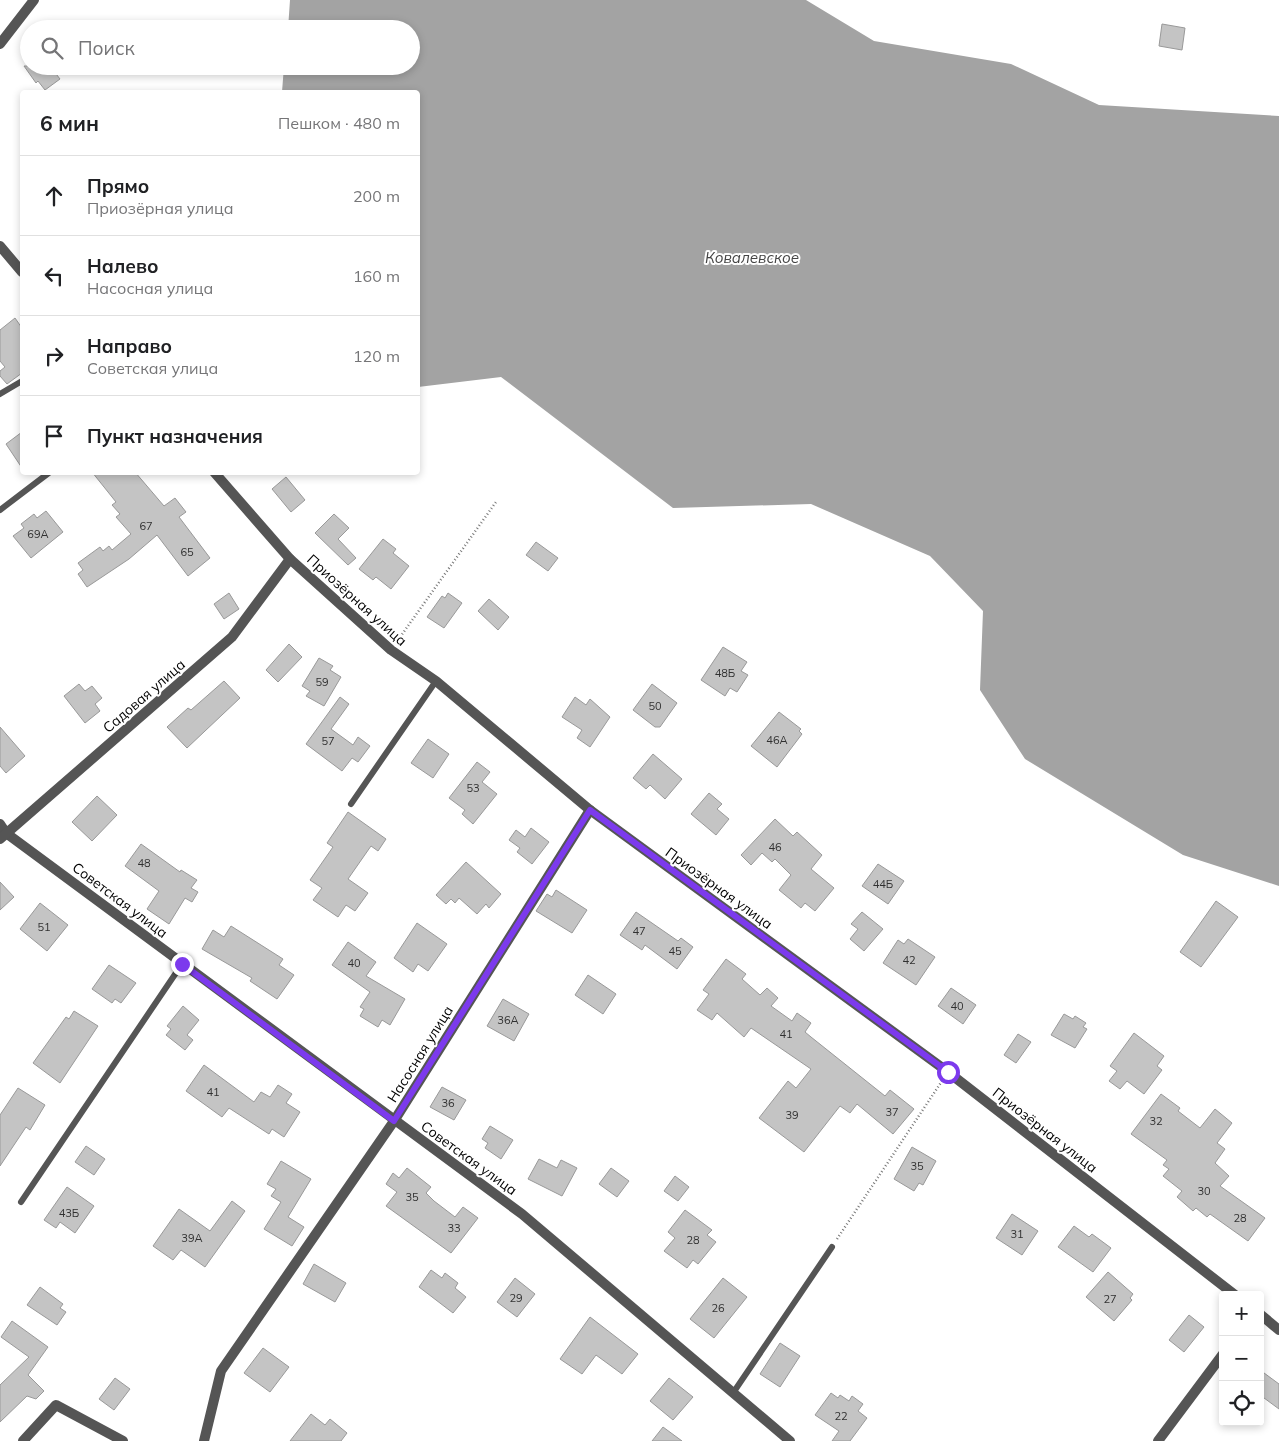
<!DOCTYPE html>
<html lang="ru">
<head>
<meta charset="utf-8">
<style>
	body { margin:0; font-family:Mulish,sans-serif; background:#f2f2f2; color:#202124 }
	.controls { position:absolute; right:15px; bottom:15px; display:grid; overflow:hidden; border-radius:5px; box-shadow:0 2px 8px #0003 }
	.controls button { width:45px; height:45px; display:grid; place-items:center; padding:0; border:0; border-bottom:1px solid #e0e0e0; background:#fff; color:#202124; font:25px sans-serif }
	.stop { position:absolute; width:15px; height:15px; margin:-11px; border:4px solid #7c3aed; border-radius:50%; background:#fff }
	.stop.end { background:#7c3aed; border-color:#fff; box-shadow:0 1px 5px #0008 }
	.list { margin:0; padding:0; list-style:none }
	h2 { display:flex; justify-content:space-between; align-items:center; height:65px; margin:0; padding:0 20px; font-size:21px }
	h2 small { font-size:16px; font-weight:400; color:#757577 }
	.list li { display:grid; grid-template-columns:32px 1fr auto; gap:15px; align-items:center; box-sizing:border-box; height:80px; padding:0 20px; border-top:1px solid #e0e0e0 }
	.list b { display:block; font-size:19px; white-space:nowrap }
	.list p { margin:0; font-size:16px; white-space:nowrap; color:#757577 }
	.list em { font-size:16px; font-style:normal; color:#757577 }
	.icon { flex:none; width:28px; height:28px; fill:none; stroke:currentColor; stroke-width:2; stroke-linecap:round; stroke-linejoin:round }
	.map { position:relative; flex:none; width:1279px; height:1441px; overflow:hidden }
	.search { position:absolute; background:#fff; box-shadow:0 2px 8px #0003; left:20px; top:20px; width:400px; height:55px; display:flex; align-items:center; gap:12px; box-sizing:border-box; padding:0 18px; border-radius:28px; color:#757577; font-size:19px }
	.panel { position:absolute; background:#fff; box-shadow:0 2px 8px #0003; left:20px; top:90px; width:400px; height:385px; border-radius:5px }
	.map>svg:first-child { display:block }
	.water { fill:#a3a3a3 }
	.building { fill:#c4c4c4; stroke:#999 }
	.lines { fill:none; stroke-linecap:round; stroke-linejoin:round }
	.path { stroke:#777; stroke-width:2.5; stroke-dasharray:1 2.5; stroke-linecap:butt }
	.lane { stroke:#555; stroke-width:6 }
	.street { stroke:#555; stroke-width:10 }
	.route { stroke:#7c3aed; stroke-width:6 }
	.labels { text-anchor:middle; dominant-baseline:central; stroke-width:4; stroke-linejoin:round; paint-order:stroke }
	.number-label { font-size:11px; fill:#313131 }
	.street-label { font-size:14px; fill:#000; stroke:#fff }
	.water-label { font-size:15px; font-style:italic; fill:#444; stroke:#fff }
</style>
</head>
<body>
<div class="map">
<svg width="1279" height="1441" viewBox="0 0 1279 1441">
	<rect width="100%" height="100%" fill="#fff"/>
	<!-- water -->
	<polygon class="water" points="290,0 806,0 874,41 1011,64 1099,105 1279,116 1279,886 1183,855 1025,759 980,690 983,611 930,556 811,504 673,508 501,377 418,387 418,92 282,92 284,66 411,66 411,29 288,29"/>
	<!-- building -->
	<g class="building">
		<polygon points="1162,24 1185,28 1182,50 1159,46"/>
		<polygon points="24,66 50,66 60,79 45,90 38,81 36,83"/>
		<polygon points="15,318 22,328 22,373 7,384 0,376 0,371 5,367 0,361 0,330"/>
		<polygon points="22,432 22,468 6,444"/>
		<polygon points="92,472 135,472 164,506 175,498 186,512 179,517 210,558 188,576 157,535 129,559 87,587 78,574 83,570 78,563 100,547 103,551 109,546 112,550 131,534 116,517 120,514 112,505 116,502"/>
		<polygon points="286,477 305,500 291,512 272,489"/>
		<polygon points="46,511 63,532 31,558 13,536 24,528 21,524 34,514 37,518"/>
		<polygon points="334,514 349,528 338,539 356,558 348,565 315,533"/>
		<polygon points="383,539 396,549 393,553 409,566 391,589 376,577 373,580 359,569"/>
		<polygon points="536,542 558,558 548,571 526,555"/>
		<polygon points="229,593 239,609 224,619 214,604"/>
		<polygon points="448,593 462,603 444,628 427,617 442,596 445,598"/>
		<polygon points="489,599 509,617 498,630 478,611"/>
		<polygon points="289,644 302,657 278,682 266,670"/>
		<polygon points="723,647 747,662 741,671 748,675 737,692 730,688 725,696 701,680"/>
		<polygon points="319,658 333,666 330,670 341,677 324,706 306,696 310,691 302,686"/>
		<polygon points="224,681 240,698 187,748 167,727 188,708 191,710"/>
		<polygon points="79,684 85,691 92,686 102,698 95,704 100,711 85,723 64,696"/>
		<polygon points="652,684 677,703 660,727 655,727 633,710"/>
		<polygon points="340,697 349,704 331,729 353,745 358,737 370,746 358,762 352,758 342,771 306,744"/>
		<polygon points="575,697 586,705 590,699 610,717 590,747 577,738 582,730 562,717"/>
		<polygon points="779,712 801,729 799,731 802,734 777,767 751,746"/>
		<polygon points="0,727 25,756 6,773 0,766"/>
		<polygon points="428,739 449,754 433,778 411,763"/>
		<polygon points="653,754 682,779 665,799 650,785 646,789 633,778"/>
		<polygon points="477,762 490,772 482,782 497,794 473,824 462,814 465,810 449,798"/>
		<polygon points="709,793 722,804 717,809 729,819 716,835 691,814"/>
		<polygon points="97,796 117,815 92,841 72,822"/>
		<polygon points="348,812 386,839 378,851 371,846 348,879 368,893 355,911 346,905 338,917 313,900 322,888 310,880 333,847 327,843"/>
		<polygon points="775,819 793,836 797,832 822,855 811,869 834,888 815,911 805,903 801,908 779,890 791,875 775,859 772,862 762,853 751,865 741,855"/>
		<polygon points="531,828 549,842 532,864 517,852 520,848 509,840 516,830 525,837"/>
		<polygon points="141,844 180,872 181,870 197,880 191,888 198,892 192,902 185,898 169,924 147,909 159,891 125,866"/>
		<polygon points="466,862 501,894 489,908 486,904 477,914 459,898 455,903 451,899 446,904 436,895"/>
		<polygon points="878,864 904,881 888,904 862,886"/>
		<polygon points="0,882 14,897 0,910"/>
		<polygon points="556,890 587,910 572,933 536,911 547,894 552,897"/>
		<polygon points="1216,901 1238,917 1201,967 1180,952"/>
		<polygon points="40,903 68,925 47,951 20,929"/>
		<polygon points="636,912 678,941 681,938 693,947 677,969 645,945 642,950 620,935"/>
		<polygon points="862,912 883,929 864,951 850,939 858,929 851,924"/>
		<polygon points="417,923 447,944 428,971 418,964 413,972 394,958"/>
		<polygon points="231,926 283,959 279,965 294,975 277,999 250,981 252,978 202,949 213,930 224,937"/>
		<polygon points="908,939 935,957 916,985 883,963 898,940 904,944"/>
		<polygon points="348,942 376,962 366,976 405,999 390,1025 382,1020 378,1027 360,1016 364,1009 360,1007 370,992 332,965"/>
		<polygon points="726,959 746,974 742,979 760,995 767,988 778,998 771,1006 792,1021 797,1013 811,1023 805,1032 811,1037 885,1096 890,1090 914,1109 893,1134 857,1104 850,1113 840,1106 804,1152 759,1118 788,1081 796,1088 811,1069 751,1028 744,1037 717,1013 712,1020 697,1010 709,994 703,990"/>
		<polygon points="109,965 136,983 121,1003 115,999 112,1003 92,989"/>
		<polygon points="588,975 616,994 603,1014 575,995"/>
		<polygon points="951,988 976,1005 963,1024 938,1006"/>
		<polygon points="503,999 529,1014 514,1041 487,1026"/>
		<polygon points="183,1006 199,1020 187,1035 193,1040 185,1050 166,1035 171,1029 167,1026"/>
		<polygon points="74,1011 98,1026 60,1083 33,1063 66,1017 69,1019"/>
		<polygon points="1064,1014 1073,1019 1075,1016 1086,1023 1083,1027 1087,1029 1075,1048 1051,1035"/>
		<polygon points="1134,1033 1164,1056 1157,1066 1162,1070 1144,1094 1127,1081 1120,1089 1109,1081 1117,1071 1110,1066"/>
		<polygon points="1018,1034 1031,1042 1016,1063 1004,1055"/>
		<polygon points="204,1065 254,1102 261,1092 270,1097 278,1085 292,1094 286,1103 300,1112 284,1137 272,1129 269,1134 229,1108 222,1117 186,1091"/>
		<polygon points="442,1087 466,1100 454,1120 430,1107"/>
		<polygon points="18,1088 45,1105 30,1130 26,1127 0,1166 0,1115"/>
		<polygon points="1161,1094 1180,1108 1178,1111 1200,1128 1215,1109 1232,1123 1217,1143 1225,1149 1215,1163 1229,1176 1220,1186 1265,1218 1248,1241 1210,1214 1207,1217 1196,1208 1193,1211 1177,1197 1182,1191 1163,1176 1169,1169 1163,1165 1167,1160 1131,1134"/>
		<polygon points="490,1126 513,1140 501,1159 485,1148 488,1143 482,1139"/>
		<polygon points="86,1146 105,1159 94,1175 75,1162"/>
		<polygon points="912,1147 936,1161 923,1185 919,1183 914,1191 894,1179"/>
		<polygon points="539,1159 557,1168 561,1160 577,1168 562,1196 528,1179"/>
		<polygon points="281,1161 311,1179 288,1217 304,1227 292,1246 264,1229 281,1202 271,1196 276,1189 267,1184"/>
		<polygon points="407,1168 431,1187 426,1193 434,1201 455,1217 463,1207 478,1218 451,1253 386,1206 397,1192 386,1184 393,1173 399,1178"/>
		<polygon points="611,1168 629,1181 617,1197 599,1184"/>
		<polygon points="675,1176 689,1187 678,1201 664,1191"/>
		<polygon points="67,1187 94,1206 75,1233 60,1222 56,1228 44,1220"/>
		<polygon points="232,1201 245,1211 205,1267 181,1250 173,1260 153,1246 179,1209 210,1231"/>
		<polygon points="685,1210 712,1230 707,1235 716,1242 698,1264 693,1260 687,1268 664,1251 675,1238 668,1232"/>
		<polygon points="1012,1214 1038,1231 1022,1255 996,1238"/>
		<polygon points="1074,1226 1089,1237 1092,1234 1111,1248 1093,1272 1058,1247"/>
		<polygon points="314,1264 346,1283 335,1302 303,1284"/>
		<polygon points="431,1270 442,1278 445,1273 458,1283 455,1288 466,1297 453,1313 419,1287"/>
		<polygon points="1108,1272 1133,1294 1130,1298 1132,1300 1114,1321 1086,1297"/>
		<polygon points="515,1278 535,1294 517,1317 497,1302"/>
		<polygon points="723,1278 747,1297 714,1338 690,1319"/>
		<polygon points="40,1287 63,1304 60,1308 66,1312 57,1325 27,1305"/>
		<polygon points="1189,1315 1204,1327 1184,1352 1169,1340"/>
		<polygon points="590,1317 638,1354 622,1374 596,1355 582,1374 560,1359"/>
		<polygon points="12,1321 48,1347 28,1375 44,1391 36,1399 27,1396 0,1422 0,1385 29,1357 1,1337"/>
		<polygon points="780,1343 800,1356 780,1387 760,1374"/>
		<polygon points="263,1348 289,1367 270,1392 244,1373"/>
		<polygon points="1260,1370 1279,1384 1279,1409 1260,1395"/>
		<polygon points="115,1378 130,1389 114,1410 99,1399"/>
		<polygon points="669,1378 693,1397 673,1420 650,1401"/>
		<polygon points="831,1393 838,1398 840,1395 849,1401 852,1396 863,1404 858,1411 867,1418 850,1441 832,1441 839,1431 815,1415"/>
		<polygon points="311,1414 325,1425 330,1419 347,1433 341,1441 290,1441"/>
		<polygon points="663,1427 682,1441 652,1441"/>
	</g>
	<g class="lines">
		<!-- path -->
		<g class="path">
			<polyline points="398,640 496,502"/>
			<polyline points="837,1239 942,1081"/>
		</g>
		<!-- lane -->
		<g class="lane">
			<polyline points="0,394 22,381"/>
			<polyline points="0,510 50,472"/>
			<polyline points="351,804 436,681"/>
			<polyline points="21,1202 182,964"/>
			<polyline points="733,1393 832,1247"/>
		</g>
		<!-- street -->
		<g class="street">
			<polyline points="0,44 34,0"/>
			<polyline points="0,246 22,272"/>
			<polyline points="214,472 290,559 391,650 436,681 590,810 948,1072 1235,1295"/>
			<polyline points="0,824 6,833 522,1214 790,1441"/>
			<polyline points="0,839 232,637 290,559"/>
			<polyline points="1260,1314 1279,1330"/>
			<polyline points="23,1441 56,1405 123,1441"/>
			<polyline points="204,1441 221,1371 394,1121 590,810"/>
			<polyline points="1158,1441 1223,1354"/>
		</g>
	</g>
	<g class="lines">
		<!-- route -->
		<polyline class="route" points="182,964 394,1121 590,810 948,1072"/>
	</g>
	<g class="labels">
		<!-- number labels -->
		<g class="number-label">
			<text x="146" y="526">67</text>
			<text x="38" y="534">69А</text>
			<text x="187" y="552">65</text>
			<text x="725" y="673">48Б</text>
			<text x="322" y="682">59</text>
			<text x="655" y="706">50</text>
			<text x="777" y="740">46А</text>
			<text x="328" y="741">57</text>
			<text x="473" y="788">53</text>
			<text x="775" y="847">46</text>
			<text x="144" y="863">48</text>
			<text x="883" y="884">44Б</text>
			<text x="44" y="927">51</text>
			<text x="639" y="931">47</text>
			<text x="675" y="951">45</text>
			<text x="909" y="960">42</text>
			<text x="354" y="963">40</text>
			<text x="957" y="1006">40</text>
			<text x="508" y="1020">36А</text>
			<text x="786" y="1034">41</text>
			<text x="213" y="1092">41</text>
			<text x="448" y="1103">36</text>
			<text x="892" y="1112">37</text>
			<text x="792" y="1115">39</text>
			<text x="1156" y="1121">32</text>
			<text x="917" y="1166">35</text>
			<text x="1204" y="1191">30</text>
			<text x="412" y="1197">35</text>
			<text x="69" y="1213">43Б</text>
			<text x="1240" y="1218">28</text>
			<text x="454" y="1228">33</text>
			<text x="1017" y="1234">31</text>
			<text x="192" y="1238">39А</text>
			<text x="693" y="1240">28</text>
			<text x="516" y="1298">29</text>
			<text x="1110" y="1299">27</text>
			<text x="718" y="1308">26</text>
			<text x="841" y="1416">22</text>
		</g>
		<!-- street labels -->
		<g class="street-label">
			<text transform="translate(357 600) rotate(42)">Приозёрная улица</text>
			<text transform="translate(144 696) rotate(-41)">Садовая улица</text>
			<text transform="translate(719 888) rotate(36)">Приозёрная улица</text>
			<text transform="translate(120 900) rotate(37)">Советская улица</text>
			<text transform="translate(420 1054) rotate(-58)">Насосная улица</text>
			<text transform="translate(1045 1130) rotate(38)">Приозёрная улица</text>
			<text transform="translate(469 1158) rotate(36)">Советская улица</text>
		</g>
		<!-- water labels -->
		<g class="water-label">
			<text x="752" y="257">Ковалевское</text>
		</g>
	</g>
</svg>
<div class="controls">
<button>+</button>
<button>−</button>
<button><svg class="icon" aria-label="locate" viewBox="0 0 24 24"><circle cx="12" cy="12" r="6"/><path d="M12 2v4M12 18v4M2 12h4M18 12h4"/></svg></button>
</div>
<div class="stop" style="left:948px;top:1072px"></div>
<div class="stop end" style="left:182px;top:964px"></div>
<div class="search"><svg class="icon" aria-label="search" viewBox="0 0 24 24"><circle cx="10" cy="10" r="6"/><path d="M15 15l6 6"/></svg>Поиск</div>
<section class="panel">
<h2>6 мин<small>Пешком · 480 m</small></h2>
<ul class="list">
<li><svg class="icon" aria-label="ahead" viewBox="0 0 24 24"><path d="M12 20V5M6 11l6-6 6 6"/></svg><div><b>Прямо</b><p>Приозёрная улица</p></div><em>200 m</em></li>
<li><svg class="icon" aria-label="left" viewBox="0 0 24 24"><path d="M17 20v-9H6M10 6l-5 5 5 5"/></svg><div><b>Налево</b><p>Насосная улица</p></div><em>160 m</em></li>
<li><svg class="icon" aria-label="right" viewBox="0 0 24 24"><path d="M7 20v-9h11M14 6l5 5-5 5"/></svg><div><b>Направо</b><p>Советская улица</p></div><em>120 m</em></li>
<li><svg class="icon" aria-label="arrive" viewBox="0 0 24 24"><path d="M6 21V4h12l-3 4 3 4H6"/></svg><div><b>Пункт назначения</b></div></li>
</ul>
</section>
</div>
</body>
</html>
